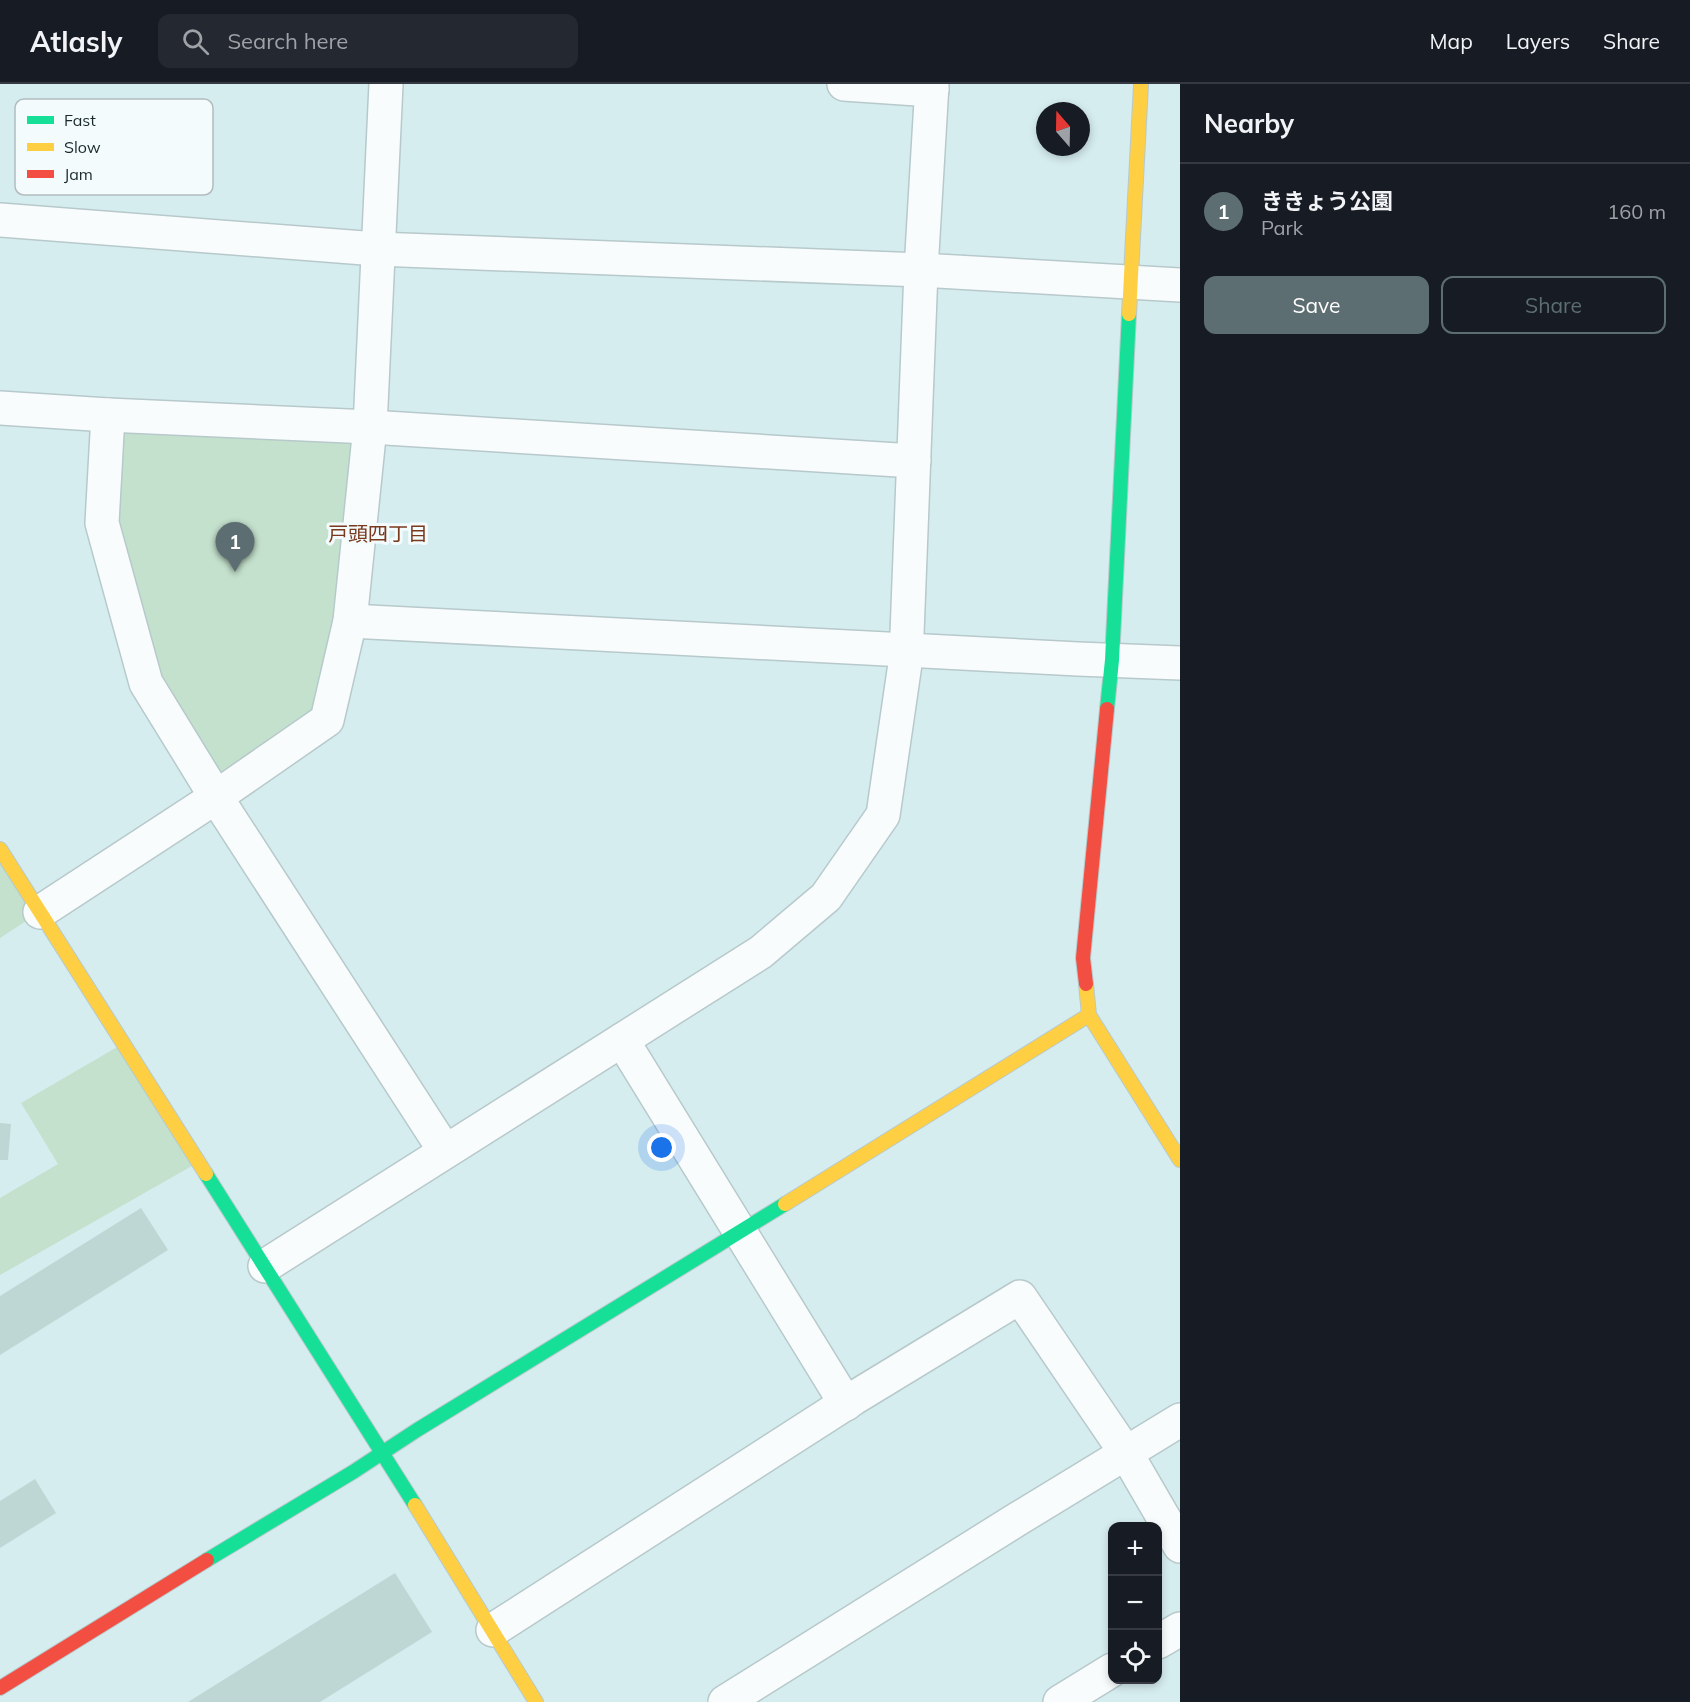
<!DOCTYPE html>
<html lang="en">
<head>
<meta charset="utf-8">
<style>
	body { margin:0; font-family:Mulish,"Noto Sans JP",sans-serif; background:#242831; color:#f1f3f6 }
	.controls { position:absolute; right:18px; bottom:18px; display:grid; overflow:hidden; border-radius:12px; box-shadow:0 3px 9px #0003 }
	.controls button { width:54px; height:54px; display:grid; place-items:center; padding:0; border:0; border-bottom:2px solid #363941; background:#171b24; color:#f1f3f6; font:30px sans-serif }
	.compass { position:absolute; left:1036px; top:18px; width:54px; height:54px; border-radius:50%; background:#171b24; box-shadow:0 3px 9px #0003; rotate:340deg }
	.you { position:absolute; left:662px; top:1064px; width:21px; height:21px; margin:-15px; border:4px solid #fff; border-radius:50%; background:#1a73e8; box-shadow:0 0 0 9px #1a73e833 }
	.badge { display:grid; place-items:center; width:39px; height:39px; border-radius:50%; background:#5c6e71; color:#fff; font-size:20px; font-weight:700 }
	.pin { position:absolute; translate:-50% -50px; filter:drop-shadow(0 2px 3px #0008) }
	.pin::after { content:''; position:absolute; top:32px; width:21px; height:18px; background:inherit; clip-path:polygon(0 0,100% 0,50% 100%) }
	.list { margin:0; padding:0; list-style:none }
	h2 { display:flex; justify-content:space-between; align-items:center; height:78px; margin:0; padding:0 24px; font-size:26px }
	h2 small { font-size:20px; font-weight:400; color:#9ea1a6 }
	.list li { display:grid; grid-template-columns:39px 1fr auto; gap:18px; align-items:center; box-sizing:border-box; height:96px; padding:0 24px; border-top:2px solid #363941 }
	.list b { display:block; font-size:22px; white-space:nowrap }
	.list p { margin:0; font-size:20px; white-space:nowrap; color:#9ea1a6 }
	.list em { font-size:20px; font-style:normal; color:#9ea1a6 }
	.actions { display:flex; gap:12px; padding:18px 24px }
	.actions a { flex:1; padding:14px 0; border:2px solid #5c6e71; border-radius:12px; text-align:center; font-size:21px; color:#5c6e71 }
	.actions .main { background:#5c6e71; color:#fff }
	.icon { flex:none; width:33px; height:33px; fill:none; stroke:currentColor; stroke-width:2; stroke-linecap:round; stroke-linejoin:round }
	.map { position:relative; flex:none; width:1180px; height:1618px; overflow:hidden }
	header { display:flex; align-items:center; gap:36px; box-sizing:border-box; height:84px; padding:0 30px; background:#171b24; border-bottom:2px solid #363941 }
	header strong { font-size:28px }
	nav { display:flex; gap:33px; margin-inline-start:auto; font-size:21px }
	.search { width:420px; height:54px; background:#242831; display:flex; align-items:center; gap:15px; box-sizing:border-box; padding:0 21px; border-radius:12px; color:#9ea1a6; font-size:22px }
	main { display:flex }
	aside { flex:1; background:#171b24 }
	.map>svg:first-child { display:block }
	.green { fill:#c4e1cd }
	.building { fill:#bfd7d4 }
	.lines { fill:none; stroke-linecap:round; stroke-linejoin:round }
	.street-casing { stroke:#b7c9cb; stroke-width:36 }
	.fast-casing { stroke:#b7c9cb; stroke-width:16 }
	.slow-casing { stroke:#b7c9cb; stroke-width:16 }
	.jam-casing { stroke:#b7c9cb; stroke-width:16 }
	.street { stroke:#f9fcfd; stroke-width:33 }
	.fast { stroke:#16e098; stroke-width:14 }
	.slow { stroke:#ffcf43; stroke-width:14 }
	.jam { stroke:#f24e42; stroke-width:14 }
	.labels { text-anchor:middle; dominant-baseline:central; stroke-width:6; stroke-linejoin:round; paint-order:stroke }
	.neighbourhood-label { font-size:20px; fill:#7a381d; stroke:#f3fbfd }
	.key { fill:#f3fbfd; stroke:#b2bcbe; stroke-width:1.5 }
	.key-label { font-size:16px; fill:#1a2a2c }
</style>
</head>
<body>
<header>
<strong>Atlasly</strong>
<div class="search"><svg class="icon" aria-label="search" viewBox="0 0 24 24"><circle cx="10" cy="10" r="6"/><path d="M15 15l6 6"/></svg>Search here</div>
<nav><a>Map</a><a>Layers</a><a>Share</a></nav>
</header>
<main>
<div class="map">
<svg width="1180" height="1618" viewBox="0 0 1180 1618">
	<rect width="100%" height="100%" fill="#d6edf0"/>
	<!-- green -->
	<g class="green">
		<polygon points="108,331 370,343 327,636 216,713 146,599 102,439"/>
		<polygon points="0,765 40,828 0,854"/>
		<polygon points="124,959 199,1078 0,1191 0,1114 58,1080 21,1019"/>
	</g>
	<!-- building -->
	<g class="building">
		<polygon points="0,1039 11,1040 8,1076 0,1076"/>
		<polygon points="141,1124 168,1166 0,1271 0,1212"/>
		<polygon points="35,1395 56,1429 0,1464 0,1417"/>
		<polygon points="395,1489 432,1548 320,1618 188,1618"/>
	</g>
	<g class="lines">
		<defs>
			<g id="street">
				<polyline points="844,0 932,6"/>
				<polyline points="0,136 377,165 921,186 1180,201"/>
				<polyline points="0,324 108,331 370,343 914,377"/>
				<polyline points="108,331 102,439 146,599 216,713 445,1067"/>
				<polyline points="350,537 1078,575 1180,579"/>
				<polyline points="40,828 216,713 327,636 350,537 370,343 386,0"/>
				<polyline points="622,956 846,1320"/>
				<polyline points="265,1182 761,868 826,813 883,731 907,566 907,550 921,186 932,0"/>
				<polyline points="493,1546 854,1314 1020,1213 1126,1369 1180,1462"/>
				<polyline points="1158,1558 1180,1545"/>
				<polyline points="725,1618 1016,1436 1180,1336"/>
				<polyline points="1060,1618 1112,1586"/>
			</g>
			<g id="fast">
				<polyline points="1107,625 1112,576 1129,230"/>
				<polyline points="206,1090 415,1421"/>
				<polyline points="207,1476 353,1388 417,1346 785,1120"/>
			</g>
			<g id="slow">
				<polyline points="1129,230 1141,0"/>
				<polyline points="0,765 206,1090"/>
				<polyline points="1086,900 1089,931 1180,1076"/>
				<polyline points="785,1120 1089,931"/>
				<polyline points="415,1421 536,1618"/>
			</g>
			<g id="jam">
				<polyline points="1086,900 1083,874 1107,625"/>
				<polyline points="0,1604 207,1476"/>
			</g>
		</defs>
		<!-- street casing -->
		<use href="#street" class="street-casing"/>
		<!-- fast casing -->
		<use href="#fast" class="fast-casing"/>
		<!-- slow casing -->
		<use href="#slow" class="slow-casing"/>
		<!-- jam casing -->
		<use href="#jam" class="jam-casing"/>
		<!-- street -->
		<use href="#street" class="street"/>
		<!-- fast -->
		<use href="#fast" class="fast"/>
		<!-- slow -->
		<use href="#slow" class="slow"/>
		<!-- jam -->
		<use href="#jam" class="jam"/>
	</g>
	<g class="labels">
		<!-- neighbourhood labels -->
		<g class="neighbourhood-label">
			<text x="378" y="449">戸頭四丁目</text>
		</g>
	</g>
	<!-- legend -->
	<rect x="15" y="15" width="198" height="96" rx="9" class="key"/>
	<rect x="27" y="32" width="27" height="8" fill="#16e098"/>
	<rect x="27" y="59" width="27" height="8" fill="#ffcf43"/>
	<rect x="27" y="86" width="27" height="8" fill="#f24e42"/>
	<g class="key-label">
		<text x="64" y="42">Fast</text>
		<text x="64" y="69">Slow</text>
		<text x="64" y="96">Jam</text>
	</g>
</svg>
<div class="controls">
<button>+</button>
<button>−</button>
<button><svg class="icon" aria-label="locate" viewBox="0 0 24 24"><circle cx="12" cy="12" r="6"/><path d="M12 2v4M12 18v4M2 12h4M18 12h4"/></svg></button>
</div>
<svg class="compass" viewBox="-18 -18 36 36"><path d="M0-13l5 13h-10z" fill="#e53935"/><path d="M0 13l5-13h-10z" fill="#9ea1a6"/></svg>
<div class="you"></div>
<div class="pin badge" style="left:235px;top:488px">1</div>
</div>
<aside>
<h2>Nearby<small></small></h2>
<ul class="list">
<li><span class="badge">1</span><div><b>ききょう公園</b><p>Park</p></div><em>160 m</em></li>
</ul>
<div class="actions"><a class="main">Save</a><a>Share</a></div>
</aside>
</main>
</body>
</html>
